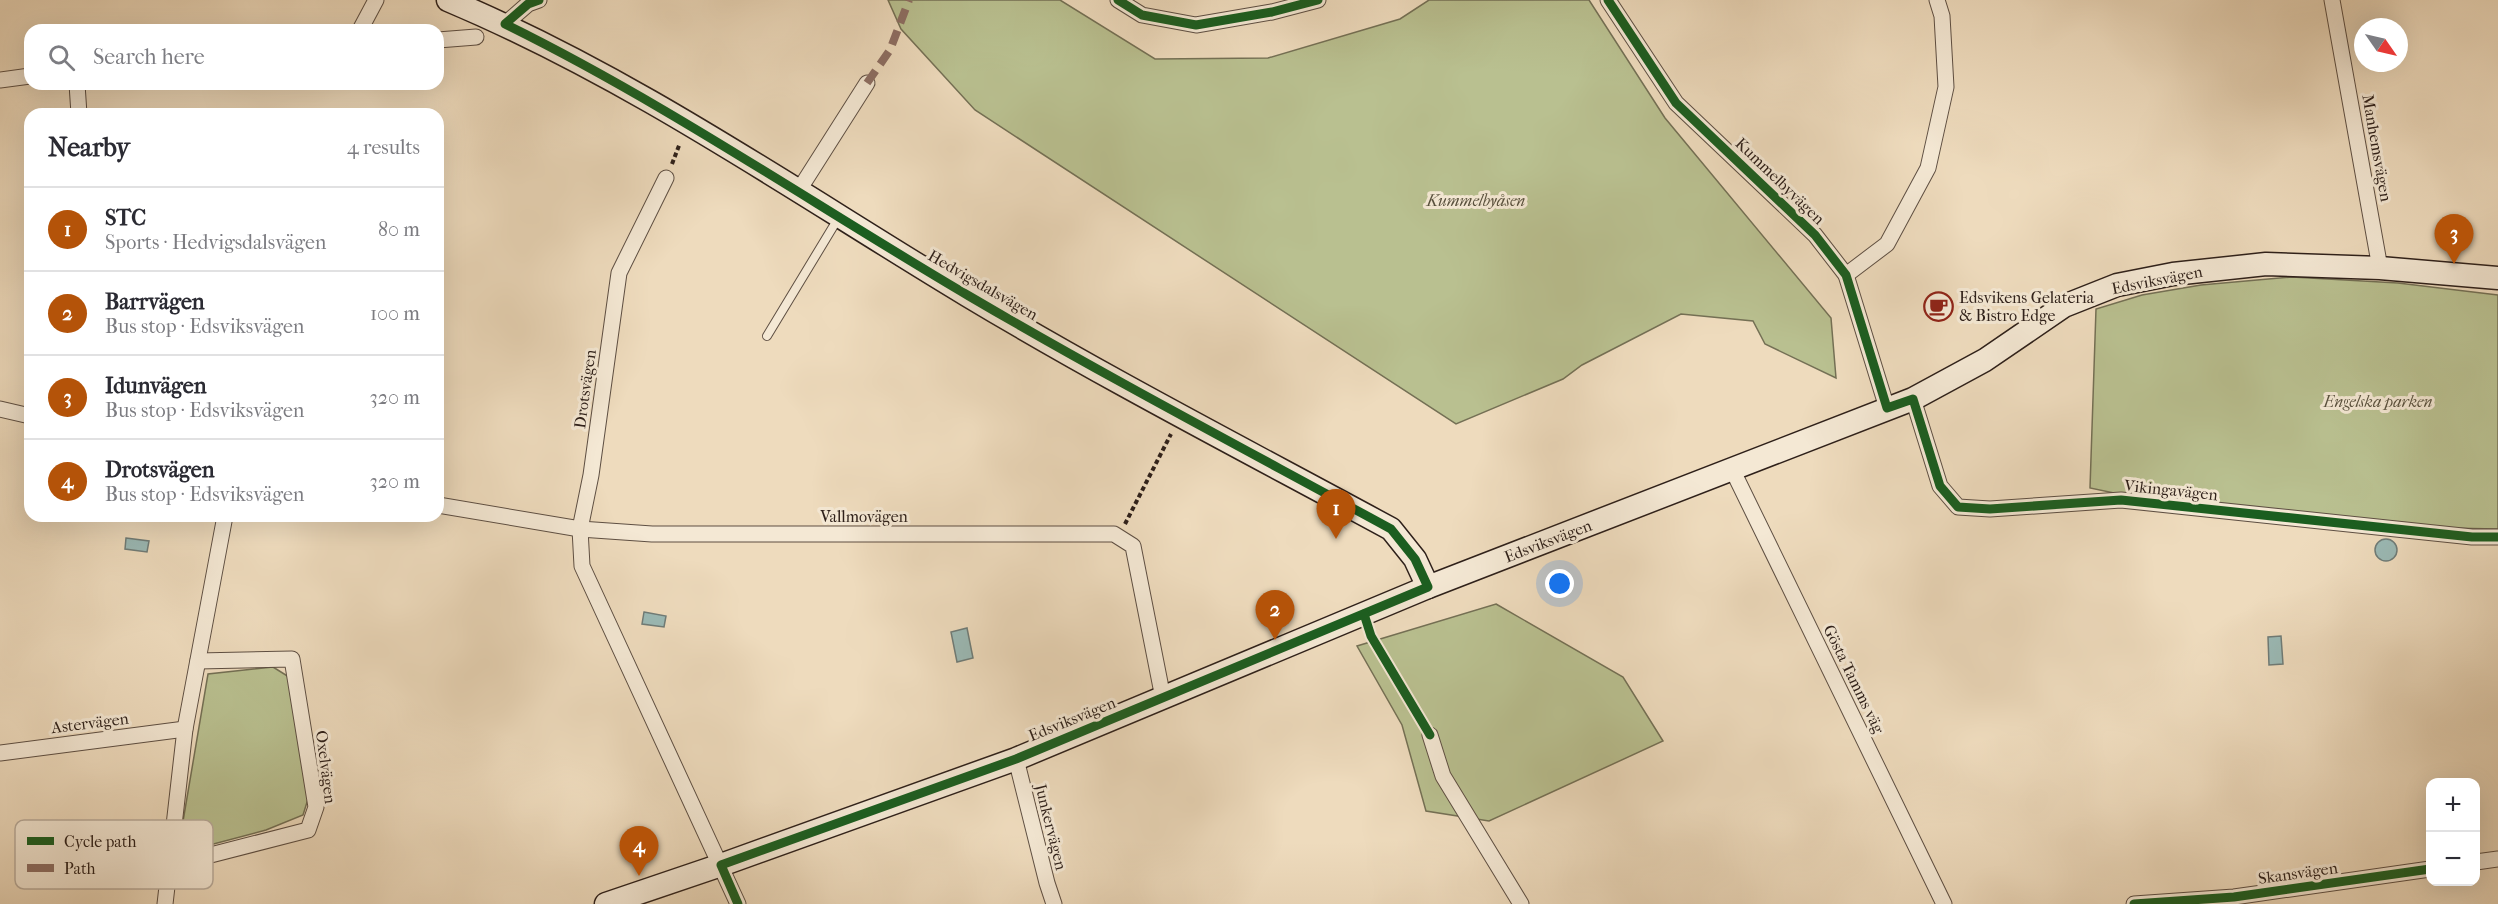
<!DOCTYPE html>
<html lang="en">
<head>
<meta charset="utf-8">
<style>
	body { margin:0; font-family:"IM FELL French Canon",serif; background:#f2f2f3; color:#2b2b33 }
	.controls { position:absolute; right:18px; bottom:18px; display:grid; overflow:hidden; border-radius:12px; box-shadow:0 6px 24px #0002 }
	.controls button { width:54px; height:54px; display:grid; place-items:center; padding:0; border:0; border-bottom:2px solid #e1e1e2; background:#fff; color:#2b2b33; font:30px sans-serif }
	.compass { position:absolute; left:2354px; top:18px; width:54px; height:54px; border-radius:50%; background:#fff; box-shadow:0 6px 24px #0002; rotate:124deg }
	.you { position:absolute; left:1560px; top:584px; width:21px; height:21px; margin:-15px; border:4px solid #fff; border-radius:50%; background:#1a73e8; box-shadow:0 0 0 9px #1a73e833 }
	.badge { display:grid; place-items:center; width:39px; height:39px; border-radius:50%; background:#b45309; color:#fff; font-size:20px; font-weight:700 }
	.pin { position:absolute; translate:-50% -50px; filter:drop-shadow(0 2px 3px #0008) }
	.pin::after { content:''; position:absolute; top:32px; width:21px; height:18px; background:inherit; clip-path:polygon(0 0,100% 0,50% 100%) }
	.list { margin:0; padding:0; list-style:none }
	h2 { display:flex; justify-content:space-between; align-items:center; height:78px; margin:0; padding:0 24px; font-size:26px }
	h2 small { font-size:20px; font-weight:400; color:#7c7c81 }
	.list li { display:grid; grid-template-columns:39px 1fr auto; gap:18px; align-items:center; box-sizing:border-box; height:84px; padding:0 24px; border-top:2px solid #e1e1e2 }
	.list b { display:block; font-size:22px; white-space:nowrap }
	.list p { margin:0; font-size:20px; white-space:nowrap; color:#7c7c81 }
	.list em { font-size:20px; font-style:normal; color:#7c7c81 }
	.icon { flex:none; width:33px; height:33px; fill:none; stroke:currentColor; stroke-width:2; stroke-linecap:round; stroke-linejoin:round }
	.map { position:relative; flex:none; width:2498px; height:904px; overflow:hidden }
	.search { position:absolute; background:#fff; box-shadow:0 6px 24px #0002; left:24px; top:24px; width:420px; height:66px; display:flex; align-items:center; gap:15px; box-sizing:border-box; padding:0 21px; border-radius:18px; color:#7c7c81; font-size:22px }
	.panel { position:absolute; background:#fff; box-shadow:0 6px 24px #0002; left:24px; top:108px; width:420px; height:414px; border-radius:18px }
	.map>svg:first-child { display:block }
	.green { fill:#b9c090; stroke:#747055; stroke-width:1.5 }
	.water { fill:#9bbab6; stroke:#6f7c78; stroke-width:1.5 }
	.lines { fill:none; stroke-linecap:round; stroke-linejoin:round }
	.lane-casing { stroke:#5e4f43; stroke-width:10 }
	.street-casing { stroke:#5e4f43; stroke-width:17 }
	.secondary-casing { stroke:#2e201a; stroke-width:25 }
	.path { stroke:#2e201a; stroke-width:4; stroke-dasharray:4.5 3; stroke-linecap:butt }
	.lane { stroke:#f4e8d4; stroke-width:8 }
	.street { stroke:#f4e8d4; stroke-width:15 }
	.secondary { stroke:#f4e8d4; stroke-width:22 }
	.quiet { stroke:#8d6e63; stroke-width:8; stroke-dasharray:15 8; stroke-linecap:butt }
	.cycleway-casing { stroke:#f4e8d4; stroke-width:13 }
	.cycleway { stroke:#1b5e20; stroke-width:9 }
	.labels { text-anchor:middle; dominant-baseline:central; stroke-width:6; stroke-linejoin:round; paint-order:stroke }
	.street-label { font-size:16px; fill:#2e201a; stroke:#f4e8d4 }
	.park-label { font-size:16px; font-style:italic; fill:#58503d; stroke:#f4e8d4 }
	.poi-label { font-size:16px; fill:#2e201a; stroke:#f4e8d4; text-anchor:start }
	.key { fill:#f4e8d4; stroke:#b9ac9c; stroke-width:1.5 }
	.key-label { font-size:16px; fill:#2e201a }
</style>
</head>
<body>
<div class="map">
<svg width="2498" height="904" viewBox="0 0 2498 904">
	<rect width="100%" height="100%" fill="#eedbbd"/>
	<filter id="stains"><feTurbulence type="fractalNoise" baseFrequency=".00333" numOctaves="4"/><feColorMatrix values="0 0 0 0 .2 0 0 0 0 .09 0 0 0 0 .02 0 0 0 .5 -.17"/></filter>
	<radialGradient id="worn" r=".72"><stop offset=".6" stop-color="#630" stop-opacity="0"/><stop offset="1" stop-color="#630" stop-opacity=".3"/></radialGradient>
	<!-- green -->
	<g class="green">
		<polygon points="888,0 1060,0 1155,59 1268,58 1400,19 1429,0 1589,0 1665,118 1831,318 1836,378 1765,344 1753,321 1681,314 1582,365 1563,379 1456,424 975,110 901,29"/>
		<polygon points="2292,277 2398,283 2498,295 2498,529 2446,528 2114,493 2090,488 2096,309 2142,295 2201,285"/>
		<polygon points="1496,604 1623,677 1663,741 1489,821 1426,811 1402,725 1357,646"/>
		<polygon points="273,667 289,677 308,799 303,815 266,830 206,846 180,839 208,674"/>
	</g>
	<!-- water -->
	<g class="water">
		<polygon points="126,538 149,541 147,552 125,549"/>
		<circle cx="2386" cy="550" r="11"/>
		<polygon points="644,612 666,616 664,627 642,624"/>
		<polygon points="967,628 973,658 957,662 951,632"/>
		<polygon points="2281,636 2283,664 2269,665 2268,637"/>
	</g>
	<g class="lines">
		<defs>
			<polyline id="lane" points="767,336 839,217"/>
			<g id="street">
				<polyline points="1118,0 1142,15 1196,25 1272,12 1318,0"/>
				<polyline points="1608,0 1676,103 1815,235 1846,275 1887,408"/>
				<polyline points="2332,0 2380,268"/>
				<polyline points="505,24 528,4 539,0"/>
				<polyline points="360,30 376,0"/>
				<polyline points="438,40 476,37"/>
				<polyline points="0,80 30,76"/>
				<polyline points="77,84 79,114"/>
				<polyline points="666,178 619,273 591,475 580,529 582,566 738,904"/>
				<polyline points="799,190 867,83"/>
				<polyline points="1846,275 1887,244 1928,168 1946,87 1942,16 1937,0"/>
				<polyline points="1913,399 1940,486 1958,507 1990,509 2121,500 2472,537 2498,537"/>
				<polyline points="0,409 30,416"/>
				<polyline points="1732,469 1944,904"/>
				<polyline points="438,505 580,529 652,534 1114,534 1133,546 1163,698"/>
				<polyline points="1430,735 1443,776 1521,904"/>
				<polyline points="0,753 185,729"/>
				<polyline points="1016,759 1047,883 1054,904"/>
				<polyline points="2476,862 2498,859"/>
				<polyline points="169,863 199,858 308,830 316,807 292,659 198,661"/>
				<polyline points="165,904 185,729 225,516"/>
				<polyline points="2134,904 2234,897 2430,869"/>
			</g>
			<g id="secondary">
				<path d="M448,0C633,78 796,192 967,295C1105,378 1249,452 1391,529L1415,559L1428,587"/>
				<polyline points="606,904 721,865 1016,759 1428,587 1913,399 1985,360 2064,306 2117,285 2173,274 2266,264 2380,268 2498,278"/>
			</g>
		</defs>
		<!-- lane casing -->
		<use href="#lane" class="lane-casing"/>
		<!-- street casing -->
		<use href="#street" class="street-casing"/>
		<!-- secondary casing -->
		<use href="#secondary" class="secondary-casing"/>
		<!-- path -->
		<g class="path">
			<polyline points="672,164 680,143"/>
			<polyline points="1125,524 1171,434"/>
		</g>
		<!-- lane -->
		<use href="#lane" class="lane"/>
		<!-- street -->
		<use href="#street" class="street"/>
		<!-- secondary -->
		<use href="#secondary" class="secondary"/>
		<!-- quiet -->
		<polyline class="quiet" points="867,83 890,50 909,0"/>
		<defs>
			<g id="cycleway">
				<path d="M539,0L528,4L505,24C666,103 814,205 969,296C1107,377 1250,452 1391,529L1415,559L1428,587L1016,759L721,865L738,904"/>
				<polyline points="1118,0 1142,15 1196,25 1272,12 1318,0"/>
				<polyline points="1608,0 1676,103 1815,235 1846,275 1887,408 1913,399 1940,486 1958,507 1990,509 2121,500 2472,537 2498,537"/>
				<polyline points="1364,614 1371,636 1430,735"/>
				<polyline points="2134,904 2234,897 2430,869"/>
			</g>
		</defs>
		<!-- cycleway casing -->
		<use href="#cycleway" class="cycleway-casing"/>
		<!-- cycleway -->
		<use href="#cycleway" class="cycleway"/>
	</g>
	<!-- icons -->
	<defs>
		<symbol id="cafe-ring" viewBox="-11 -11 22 22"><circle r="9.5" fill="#f4e8d4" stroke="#8f2418" stroke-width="1.5"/><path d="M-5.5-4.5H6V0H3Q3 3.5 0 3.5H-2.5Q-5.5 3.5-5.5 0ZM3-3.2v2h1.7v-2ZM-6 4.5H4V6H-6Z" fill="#8f2418"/></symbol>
	</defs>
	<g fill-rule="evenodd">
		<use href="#cafe-ring" x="1922" y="290" width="33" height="33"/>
	</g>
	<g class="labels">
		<!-- street labels -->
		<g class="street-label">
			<text transform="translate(2377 148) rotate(80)">Manhemsvägen</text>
			<text transform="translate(1780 181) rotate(44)">Kummelbyvägen</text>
			<text transform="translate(2157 280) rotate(-11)">Edsviksvägen</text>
			<text transform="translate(983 285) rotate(30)">Hedvigsdalsvägen</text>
			<text transform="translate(585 389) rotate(-82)">Drotsvägen</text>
			<text transform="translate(2171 490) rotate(6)">Vikingavägen</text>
			<text x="864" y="516">Vallmovägen</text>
			<text transform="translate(1548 541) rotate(-21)">Edsviksvägen</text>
			<text transform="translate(1854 679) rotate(64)">Gösta Tamms väg</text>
			<text transform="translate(1072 719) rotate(-22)">Edsviksvägen</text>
			<text transform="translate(90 723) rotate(-7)">Astervägen</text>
			<text transform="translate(326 767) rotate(83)">Oxelvägen</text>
			<text transform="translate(1051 827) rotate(76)">Junkervägen</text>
			<text transform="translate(2298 873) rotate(-8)">Skansvägen</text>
		</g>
		<!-- park labels -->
		<g class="park-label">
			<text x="1476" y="200">Kummelbyåsen</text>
			<text x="2378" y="401">Engelska parken</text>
		</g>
		<!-- poi labels -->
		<g class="poi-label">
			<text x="1959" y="297">Edsvikens Gelateria<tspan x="1959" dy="18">&amp; Bistro Edge</tspan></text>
		</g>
	</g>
	<!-- legend -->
	<rect x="15" y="820" width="198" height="69" rx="9" class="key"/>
	<rect x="27" y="837" width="27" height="8" fill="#1b5e20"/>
	<rect x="27" y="864" width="27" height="8" fill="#8d6e63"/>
	<g class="key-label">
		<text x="64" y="847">Cycle path</text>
		<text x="64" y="874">Path</text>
	</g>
	<rect width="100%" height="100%" filter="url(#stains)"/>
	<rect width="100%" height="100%" fill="url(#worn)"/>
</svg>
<div class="controls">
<button>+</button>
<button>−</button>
</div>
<svg class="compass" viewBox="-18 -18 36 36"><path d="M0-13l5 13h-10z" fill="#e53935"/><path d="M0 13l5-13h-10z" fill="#7c7c81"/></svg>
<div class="you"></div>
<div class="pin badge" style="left:1336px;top:539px">1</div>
<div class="pin badge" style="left:1275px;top:640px">2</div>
<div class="pin badge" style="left:2454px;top:264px">3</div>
<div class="pin badge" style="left:639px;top:876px">4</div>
<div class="search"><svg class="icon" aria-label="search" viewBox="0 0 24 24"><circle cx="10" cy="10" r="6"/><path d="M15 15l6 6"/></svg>Search here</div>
<section class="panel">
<h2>Nearby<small>4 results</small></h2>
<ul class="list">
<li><span class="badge">1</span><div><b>STC</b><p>Sports · Hedvigsdalsvägen</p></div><em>80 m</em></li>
<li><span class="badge">2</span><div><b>Barrvägen</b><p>Bus stop · Edsviksvägen</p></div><em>100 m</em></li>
<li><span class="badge">3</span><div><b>Idunvägen</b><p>Bus stop · Edsviksvägen</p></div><em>320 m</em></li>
<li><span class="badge">4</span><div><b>Drotsvägen</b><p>Bus stop · Edsviksvägen</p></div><em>320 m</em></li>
</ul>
</section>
</div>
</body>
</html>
